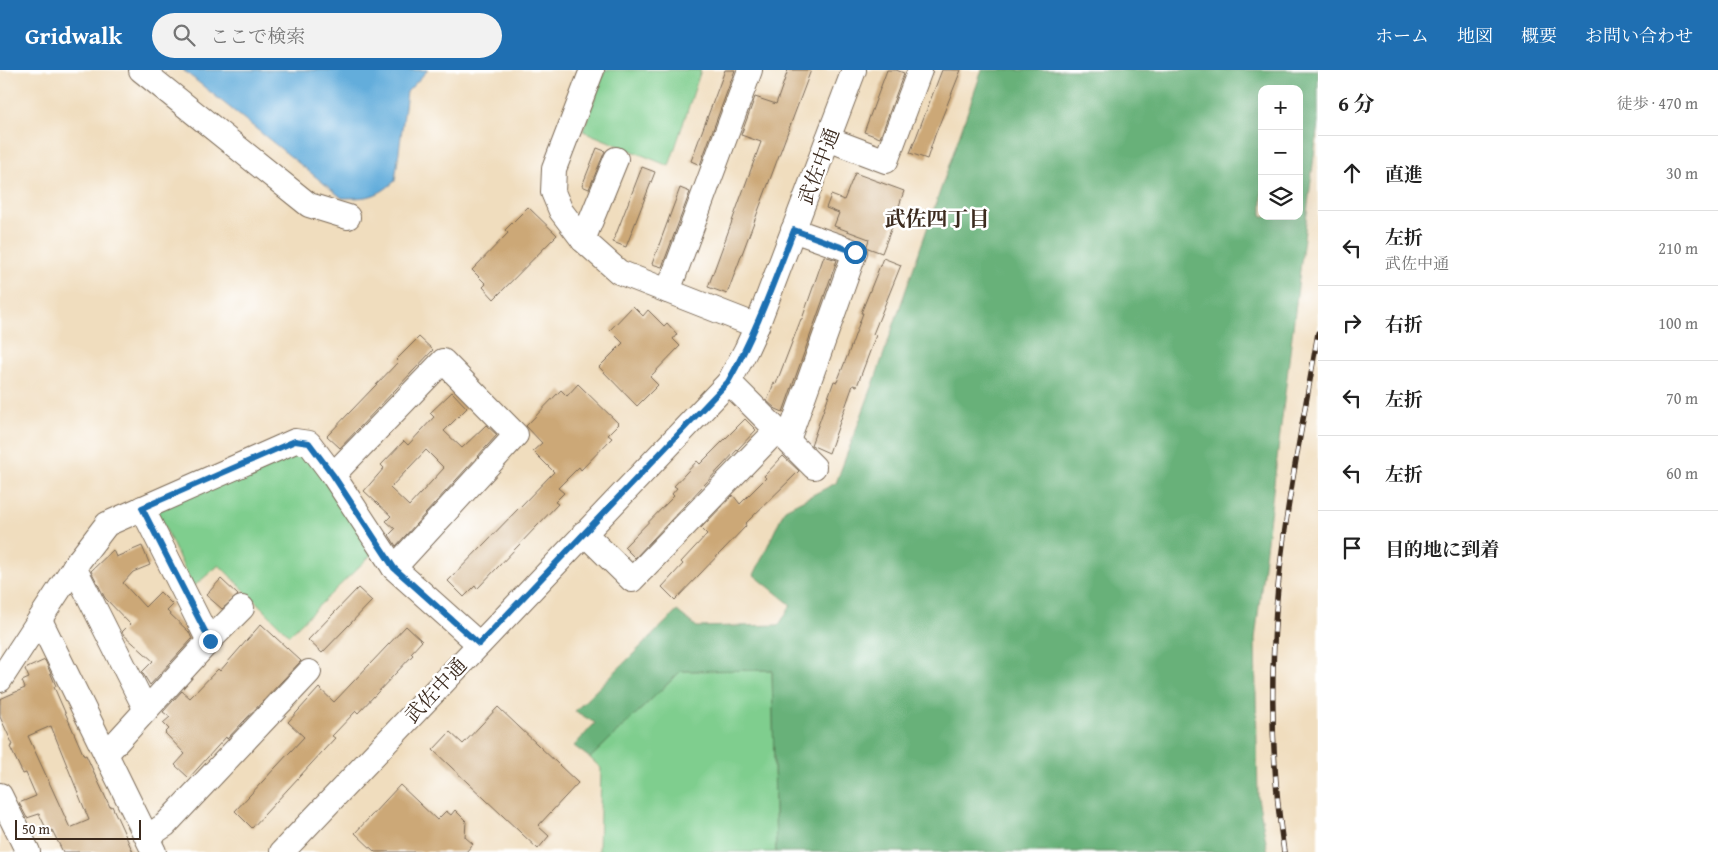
<!DOCTYPE html>
<html lang="ja">
<head>
<meta charset="utf-8">
<style>
	body { margin:0; font-family:"Gentium Book Plus","Noto Serif JP",serif; background:#f2f2f2; color:#222 }
	.controls { position:absolute; right:15px; top:15px; display:grid; overflow:hidden; border-radius:10px; box-shadow:0 5px 20px #0002 }
	.controls button { width:45px; height:45px; display:grid; place-items:center; padding:0; border:0; border-bottom:1px solid #e0e0e0; background:#fff; color:#222; font:25px sans-serif }
	.scale { position:absolute; left:15px; bottom:12px; width:126px; box-sizing:border-box; padding-left:5px; border:2px solid #3b2a1e; border-top:0; font-size:14px; line-height:18px; white-space:nowrap; color:#3b2a1e; -webkit-text-stroke:4px #fff; paint-order:stroke }
	.stop { position:absolute; width:15px; height:15px; margin:-11px; border:4px solid #1f6fb2; border-radius:50%; background:#fff }
	.stop.end { background:#1f6fb2; border-color:#fff; box-shadow:0 1px 5px #0008 }
	.list { margin:0; padding:0; list-style:none }
	h2 { display:flex; justify-content:space-between; align-items:center; height:65px; margin:0; padding:0 20px; font-size:21px }
	h2 small { font-size:16px; font-weight:400; color:#767676 }
	.list li { display:grid; grid-template-columns:32px 1fr auto; gap:15px; align-items:center; box-sizing:border-box; height:75px; padding:0 20px; border-top:1px solid #e0e0e0 }
	.list b { display:block; font-size:19px; white-space:nowrap }
	.list p { margin:0; font-size:16px; white-space:nowrap; color:#767676 }
	.list em { font-size:16px; font-style:normal; color:#767676 }
	.icon { flex:none; width:28px; height:28px; fill:none; stroke:currentColor; stroke-width:2; stroke-linecap:round; stroke-linejoin:round }
	.map { position:relative; flex:none; width:1318px; height:782px; overflow:hidden }
	header { display:flex; align-items:center; gap:30px; box-sizing:border-box; height:70px; padding:0 25px; background:#1f6fb2; color:#fff }
	header strong { font-size:24px }
	nav { display:flex; gap:28px; margin-inline-start:auto; font-size:18px }
	.search { width:350px; height:45px; background:#f2f2f2; display:flex; align-items:center; gap:12px; box-sizing:border-box; padding:0 18px; border-radius:28px; color:#767676; font-size:19px }
	main { display:flex }
	aside { flex:1; background:#fff }
	.map>svg:first-child { display:block }
	.green { fill:#7fce8e; stroke:#5d7c56 }
	.forest { fill:#67b179; stroke:#516e4c; fill-rule:evenodd }
	.water { fill:#63addb; stroke:#4f6c7c }
	.building { fill:#cca877; fill-rule:evenodd }
	.lines { fill:none; stroke-linecap:round; stroke-linejoin:round }
	.minor-casing { stroke:#7a6956; stroke-width:26 }
	.minor { stroke:#fff; stroke-width:24 }
	.rail-casing { stroke:#3b2a1e; stroke-width:5.5 }
	.rail { stroke:#fff; stroke-width:4; stroke-dasharray:11; stroke-linecap:butt }
	.route { stroke:#1f6fb2; stroke-width:6 }
	.labels { text-anchor:middle; dominant-baseline:central; stroke-width:5; stroke-linejoin:round; paint-order:stroke }
	.street-label { font-size:20px; fill:#3b2a1e; stroke:#fff }
	.neighbourhood-label { font-size:21px; font-weight:bold; fill:#3b2a1e; stroke:#fff }
</style>
</head>
<body>
<header>
<strong>Gridwalk</strong>
<div class="search"><svg class="icon" aria-label="search" viewBox="0 0 24 24"><circle cx="10" cy="10" r="6"/><path d="M15 15l6 6"/></svg>ここで検索</div>
<nav><a>ホーム</a><a>地図</a><a>概要</a><a>お問い合わせ</a></nav>
</header>
<main>
<div class="map">
<svg width="1318" height="782" viewBox="0 0 1318 782">
	<rect width="100%" height="100%" fill="#fff"/>
	<filter id="ink" filterUnits="userSpaceOnUse"><feTurbulence type="fractalNoise" baseFrequency=".02" numOctaves="2"/><feDisplacementMap in="SourceGraphic" scale="10" xChannelSelector="R" yChannelSelector="G"/><feConvolveMatrix kernelMatrix="1 2 1 2 8 2 1 2 1" color-interpolation-filters="sRGB"/></filter>
	<filter id="wash" filterUnits="userSpaceOnUse"><feTurbulence type="fractalNoise" baseFrequency=".0096" numOctaves="4" result="noise"/><feDisplacementMap in="SourceGraphic" scale="20" xChannelSelector="R" yChannelSelector="G"/><feGaussianBlur stdDeviation="1.12" result="paint"/><feColorMatrix in="noise" values="0 0 0 0 0 0 0 0 0 0 0 0 0 0 0 0 0 1.4 0 .05"/><feComposite in="paint" operator="in"/></filter>
	<g filter="url(#wash)">
		<rect width="100%" height="100%" fill="#f0ddbe"/>
		<!-- green -->
		<g class="green">
			<polygon points="605,0 701,0 669,96 583,61"/>
			<polygon points="286,379 310,382 373,483 289,565 219,495 193,517 157,441"/>
			<polygon points="772,600 776,782 599,782 601,698 590,688 681,601"/>
		</g>
		<!-- forest -->
		<path class="forest" d="M982,0H1318V53L1255,569L1258,728L1268,782H776L772,600L681,601L590,688L574,676L595,653L575,641L677,541L697,557L779,555L791,535L754,505L785,439L836,413L874,312ZM1262,19H1299V146H1262Z"/>
		<!-- water -->
		<path class="water" d="M183,0H428L407,22L395,111C376,128 367,128 342,128Z"/>
		<g id="blocks">
			<!-- building -->
			<g class="building">
				<polygon points="725,0 735,0 700,95 691,91"/>
				<polygon points="788,0 811,0 727,224 708,217 761,72 741,65 755,27 776,34"/>
				<polygon points="887,0 896,0 904,3 880,68 864,62"/>
				<polygon points="942,0 961,0 935,65 927,89 910,83"/>
				<polygon points="597,78 605,81 589,119 582,116"/>
				<polygon points="642,97 655,102 626,177 613,172"/>
				<polygon points="855,103 904,121 899,136 900,136 882,183 868,178 867,176 869,169 834,156 839,143 826,138 831,125 844,130"/>
				<polygon points="680,118 690,122 662,197 652,194"/>
				<polygon points="528,137 557,165 494,229 483,217 486,214 472,200 508,163 505,160"/>
				<polygon points="824,186 837,190 783,342 776,339 767,331 774,313 776,314 801,249 802,249"/>
				<polygon points="883,188 901,195 873,264 876,265 857,316 853,315 829,383 811,375 834,311 837,312 850,279 863,243 861,243"/>
				<polygon points="633,236 643,246 648,240 664,256 667,253 677,264 673,269 680,276 650,307 658,315 637,336 599,297 623,273 610,260"/>
				<polygon points="419,267 433,280 340,378 327,366 398,292 396,290"/>
				<polygon points="578,314 619,354 608,365 612,368 581,400 579,397 558,418 564,423 555,432 558,434 477,519 475,516 464,527 448,511 554,402 533,381 542,373 526,356 561,320 567,326"/>
				<path d="M452,322L467,338L444,361L462,378L486,355L497,365L396,476L389,465L395,459L386,451L391,446L364,421L384,398L381,395L404,371L408,375L434,347L430,343ZM426,380L444,398L409,436L390,418Z"/>
				<polygon points="745,349 756,360 635,488 624,477 674,426 672,424 677,418 674,416 697,391 700,394"/>
				<polygon points="783,386 799,401 745,454 746,456 675,530 662,517 683,494 681,492 707,464 701,458 733,425 740,434 766,408 764,406"/>
				<polygon points="142,476 150,495 133,502 123,513 145,537 160,522 173,535 167,541 189,562 192,569 150,615 142,602 153,591 124,565 122,562 130,554 105,528 91,501 113,480 116,487"/>
				<polygon points="221,509 238,525 222,539 206,525"/>
				<polygon points="358,518 372,531 322,583 308,570"/>
				<polygon points="261,554 301,591 227,669 226,667 189,708 175,695 185,684 165,663 169,659 163,653 170,647 163,642 182,621 190,628 218,599 220,601"/>
				<polygon points="406,556 422,571 411,583 413,585 358,643 356,641 332,666 335,668 252,758 235,741 304,667 288,652 319,618 334,632"/>
				<path d="M45,590L56,616L54,617L84,686L86,685L110,737L112,736L133,782H63L52,760L48,762L39,744L27,748L19,733L36,726L26,703L23,704L10,677L13,675L0,647V629L25,618L22,611L29,608L25,599ZM51,656L89,750L70,758L28,666Z"/>
				<polygon points="498,637 578,713 538,756 549,766 538,779 433,680 450,662 463,674"/>
				<polygon points="400,715 437,750 446,741 451,745 455,740 466,751 465,767 473,774 466,782 375,782 355,763"/>
			</g>
		</g>
	</g>
	<g filter="url(#ink)">
		<use href="#blocks" fill-opacity="0" stroke="#7a6956" stroke-width="1"/>
		<g class="lines">
			<defs>
				<g id="minor">
					<polyline points="141,0 309,135 348,147"/>
					<polyline points="592,0 554,99 553,122 561,141 583,170 619,202 757,256"/>
					<polyline points="828,69 886,91 920,0"/>
					<polyline points="583,170 616,89"/>
					<polyline points="668,221 750,0"/>
					<polyline points="729,312 814,397"/>
					<polyline points="788,370 855,182 793,160"/>
					<polyline points="333,405 443,291 516,365 394,498"/>
					<polyline points="142,438 209,571"/>
					<polyline points="584,463 632,510 777,360"/>
					<polyline points="74,497 146,640"/>
					<polyline points="40,550 154,782"/>
					<polyline points="0,610 74,497 107,454 295,371 309,373 333,405 394,498 479,574"/>
					<polyline points="106,684 209,571 242,538"/>
					<polyline points="0,725 28,782"/>
					<polyline points="147,767 165,755 309,602"/>
					<polyline points="282,782 729,312 746,280 757,256 854,0"/>
				</g>
			</defs>
			<!-- minor casing -->
			<use href="#minor" class="minor-casing"/>
			<!-- minor -->
			<use href="#minor" class="minor"/>
			<defs>
				<path id="rail" d="M1284,782C1272,702 1270,621 1276,540C1283,447 1303,355 1318,263"/>
			</defs>
			<!-- rail casing -->
			<use href="#rail" class="rail-casing"/>
			<!-- rail -->
			<use href="#rail" class="rail"/>
		</g>
	</g>
	<g class="lines" filter="url(#ink)">
		<!-- route -->
		<path class="route" d="M210,571L142,438L295,371L309,373L333,405L394,498L479,574L728,312C756,263 774,211 794,160L855,182"/>
	</g>
	<g class="labels">
		<!-- street labels -->
		<g class="street-label">
			<text transform="translate(818 96) rotate(-69)">武佐中通</text>
			<text transform="translate(435 620) rotate(-47)">武佐中通</text>
		</g>
		<!-- neighbourhood labels -->
		<g class="neighbourhood-label">
			<text x="937" y="148">武佐四丁目</text>
		</g>
	</g>
</svg>
<div class="controls">
<button>+</button>
<button>−</button>
<button><svg class="icon" aria-label="layers" viewBox="0 0 24 24"><path d="M12 4l9 5-9 5-9-5zM3 14l9 5 9-5"/></svg></button>
</div>
<div class="scale">50 m</div>
<div class="stop" style="left:855px;top:182px"></div>
<div class="stop end" style="left:210px;top:571px"></div>
</div>
<aside>
<h2>6 分<small>徒歩 · 470 m</small></h2>
<ul class="list">
<li><svg class="icon" aria-label="ahead" viewBox="0 0 24 24"><path d="M12 20V5M6 11l6-6 6 6"/></svg><div><b>直進</b></div><em>30 m</em></li>
<li><svg class="icon" aria-label="left" viewBox="0 0 24 24"><path d="M17 20v-9H6M10 6l-5 5 5 5"/></svg><div><b>左折</b><p>武佐中通</p></div><em>210 m</em></li>
<li><svg class="icon" aria-label="right" viewBox="0 0 24 24"><path d="M7 20v-9h11M14 6l5 5-5 5"/></svg><div><b>右折</b></div><em>100 m</em></li>
<li><svg class="icon" aria-label="left" viewBox="0 0 24 24"><path d="M17 20v-9H6M10 6l-5 5 5 5"/></svg><div><b>左折</b></div><em>70 m</em></li>
<li><svg class="icon" aria-label="left" viewBox="0 0 24 24"><path d="M17 20v-9H6M10 6l-5 5 5 5"/></svg><div><b>左折</b></div><em>60 m</em></li>
<li><svg class="icon" aria-label="arrive" viewBox="0 0 24 24"><path d="M6 21V4h12l-3 4 3 4H6"/></svg><div><b>目的地に到着</b></div></li>
</ul>
</aside>
</main>
</body>
</html>
